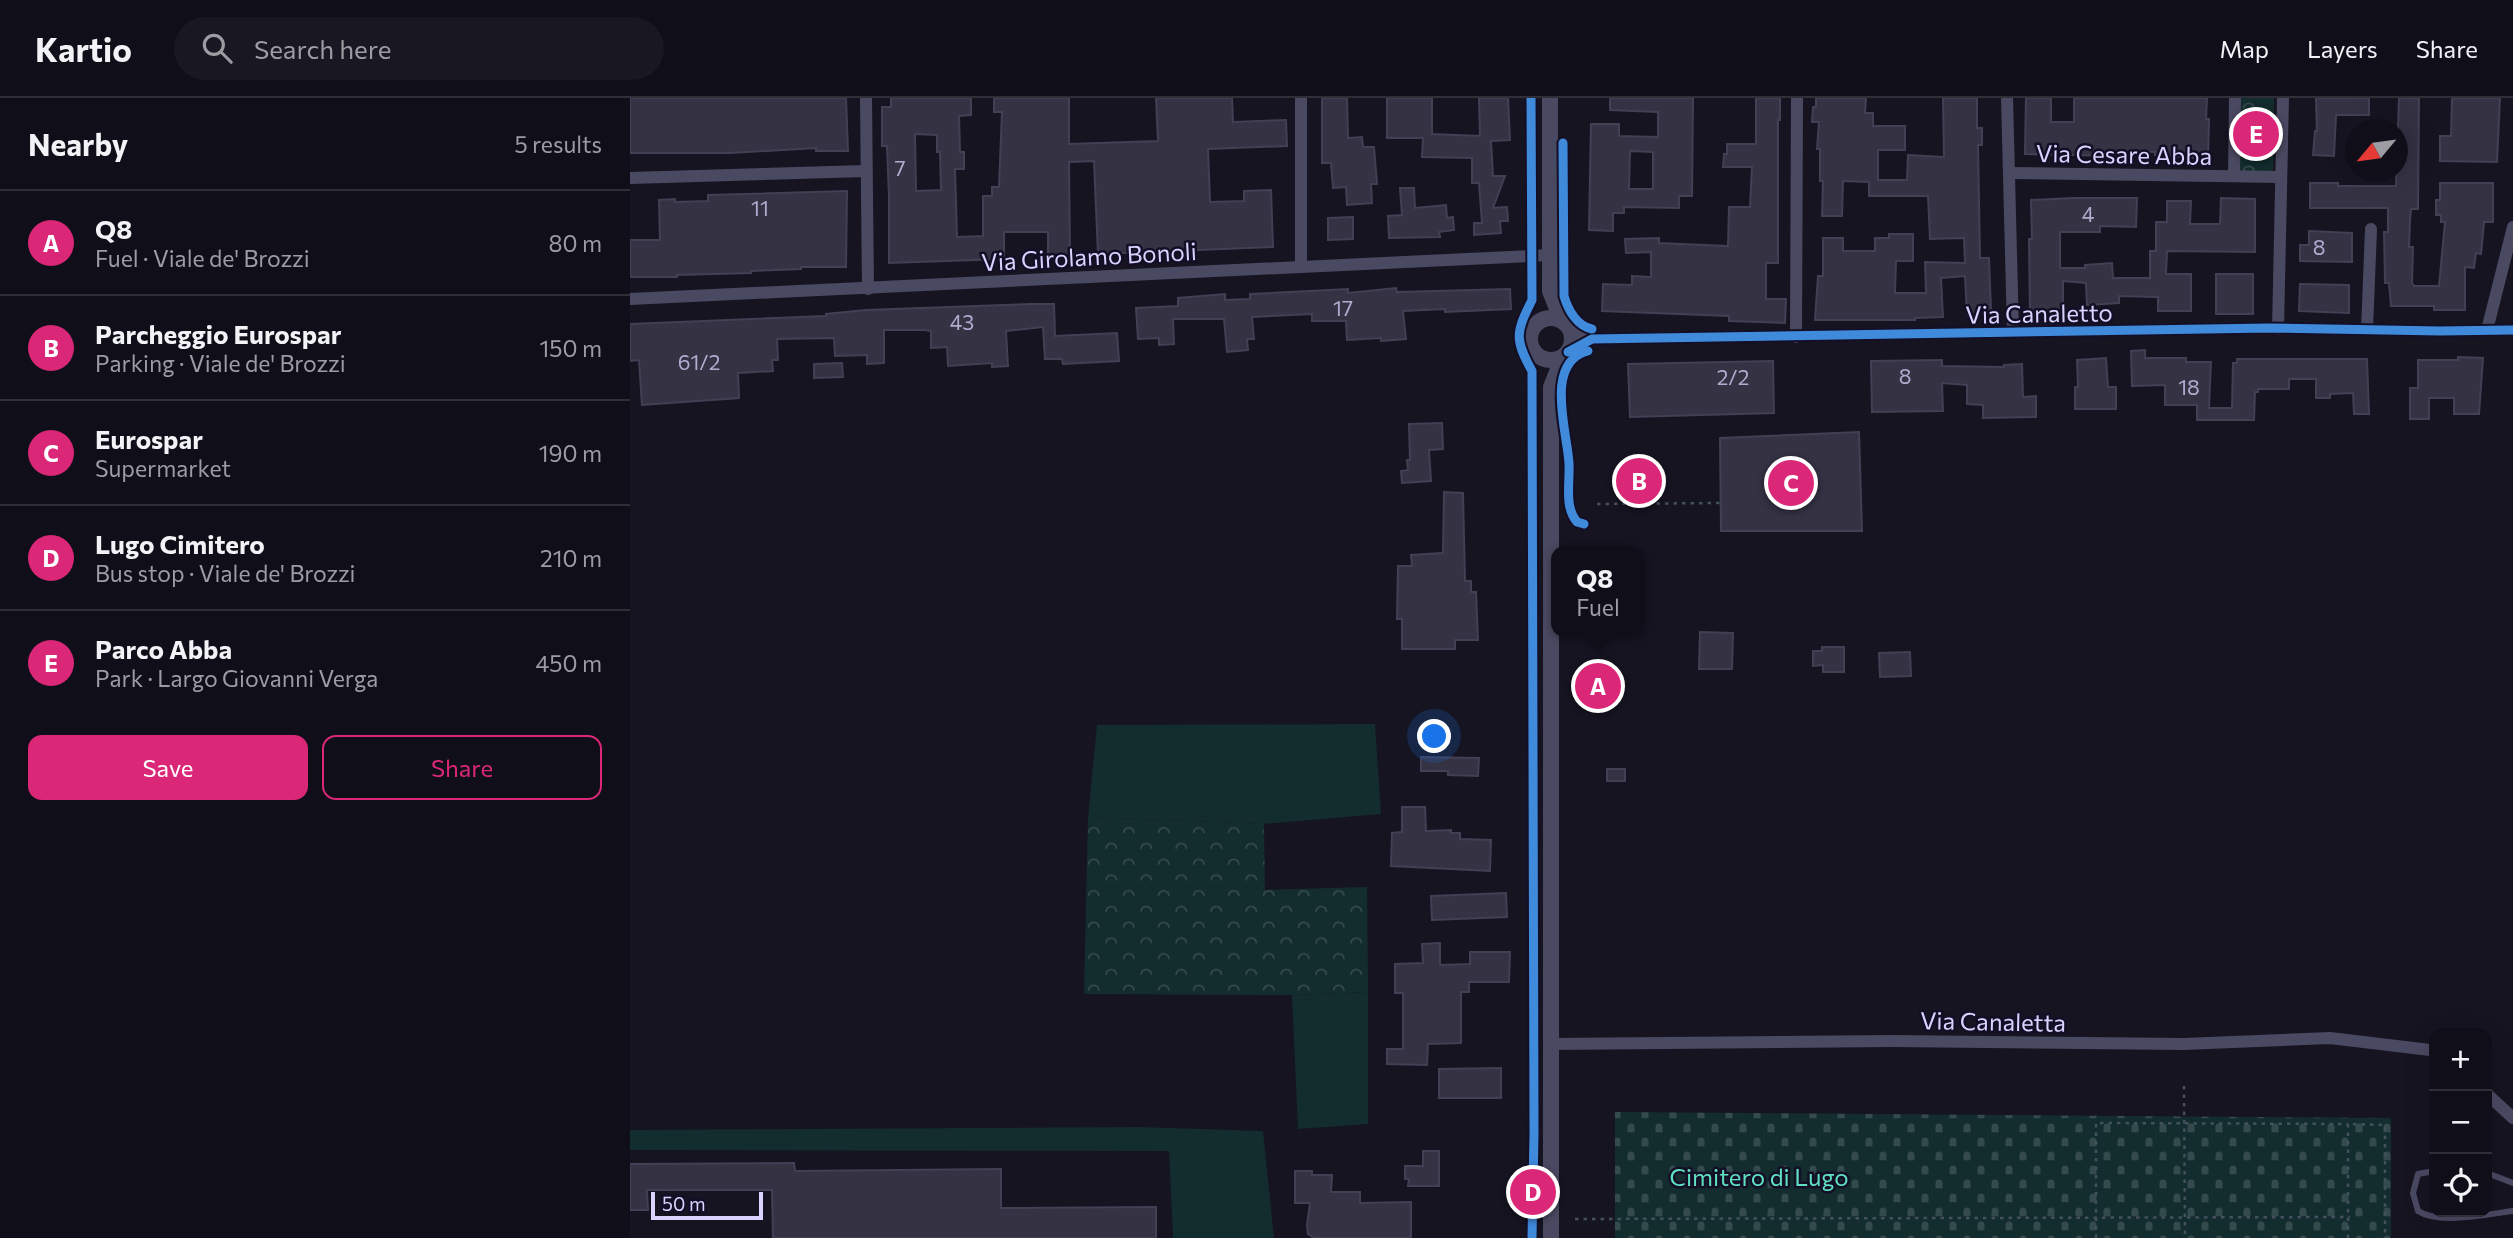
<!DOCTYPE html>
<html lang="en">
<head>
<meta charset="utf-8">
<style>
	body { margin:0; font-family:Commissioner,sans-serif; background:#191822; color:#f1f3f6 }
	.controls { position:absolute; right:21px; bottom:21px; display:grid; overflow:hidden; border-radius:14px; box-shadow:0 7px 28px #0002 }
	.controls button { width:63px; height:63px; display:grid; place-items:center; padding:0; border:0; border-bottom:2px solid #302f38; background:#100f19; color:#f1f3f6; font:35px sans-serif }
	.compass { position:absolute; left:1715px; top:21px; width:63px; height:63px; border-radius:50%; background:#100f19; box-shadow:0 7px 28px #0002; rotate:241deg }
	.scale { position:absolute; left:21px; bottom:18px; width:112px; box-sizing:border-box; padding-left:7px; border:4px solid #d9d4ff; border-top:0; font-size:19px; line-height:24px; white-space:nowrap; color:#d9d4ff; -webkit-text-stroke:5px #130f26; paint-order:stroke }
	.you { position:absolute; left:805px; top:639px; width:24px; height:24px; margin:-18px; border:5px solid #fff; border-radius:50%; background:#1a73e8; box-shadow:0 0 0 10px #1a73e833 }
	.badge { display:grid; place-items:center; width:46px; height:46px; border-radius:50%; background:#db2777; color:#fff; font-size:23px; font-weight:700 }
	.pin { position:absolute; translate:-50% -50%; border:4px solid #fff; box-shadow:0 2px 7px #0006 }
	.popup { position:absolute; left:921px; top:448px; width:94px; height:91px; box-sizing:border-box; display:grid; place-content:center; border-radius:14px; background:#100f19; filter:drop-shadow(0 2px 5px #0005); font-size:23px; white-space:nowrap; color:#9c9ca2 }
	.popup b { font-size:26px; color:#f1f3f6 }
	.popup::after { content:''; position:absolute; left:50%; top:100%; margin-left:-14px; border:14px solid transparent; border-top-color:#100f19 }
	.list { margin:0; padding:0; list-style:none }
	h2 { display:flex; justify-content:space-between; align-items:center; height:91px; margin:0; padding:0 28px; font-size:30px }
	h2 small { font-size:23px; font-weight:400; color:#9c9ca2 }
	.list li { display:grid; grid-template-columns:46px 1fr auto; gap:21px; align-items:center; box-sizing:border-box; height:105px; padding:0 28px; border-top:2px solid #302f38 }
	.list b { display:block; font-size:26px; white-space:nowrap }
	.list p { margin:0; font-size:23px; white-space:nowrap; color:#9c9ca2 }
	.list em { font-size:23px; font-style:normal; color:#9c9ca2 }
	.actions { display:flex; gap:14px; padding:21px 28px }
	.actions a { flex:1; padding:16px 0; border:2px solid #db2777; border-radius:14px; text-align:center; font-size:24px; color:#db2777 }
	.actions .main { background:#db2777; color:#fff }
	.icon { flex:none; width:38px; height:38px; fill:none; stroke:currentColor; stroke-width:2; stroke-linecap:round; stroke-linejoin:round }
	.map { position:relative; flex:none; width:1883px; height:1140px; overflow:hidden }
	header { display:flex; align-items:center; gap:42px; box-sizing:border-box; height:98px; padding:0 35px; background:#100f19; border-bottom:2px solid #302f38 }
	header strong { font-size:33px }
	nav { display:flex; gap:38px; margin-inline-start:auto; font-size:24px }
	.search { width:490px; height:63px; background:#191822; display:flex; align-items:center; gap:18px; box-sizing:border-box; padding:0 24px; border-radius:38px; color:#9c9ca2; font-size:26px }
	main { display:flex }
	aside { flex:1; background:#100f19 }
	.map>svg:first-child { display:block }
	.grass { fill:#132c2d }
	.forest { fill:url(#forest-crowns) }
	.cemetery { fill:url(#cemetery-stones) }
	.building { fill:#343243; stroke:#433f54; stroke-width:2; fill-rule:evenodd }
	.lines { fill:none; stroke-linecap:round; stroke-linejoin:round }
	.path { stroke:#44505f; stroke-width:2.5; stroke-dasharray:3.5 5; stroke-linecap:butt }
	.service { stroke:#4a4962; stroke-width:6 }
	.minor { stroke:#4a4962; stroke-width:12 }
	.tertiary { stroke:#4a4962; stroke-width:16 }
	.cycleway-casing { stroke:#130f26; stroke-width:13 }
	.cycleway { stroke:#408adc; stroke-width:9 }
	.labels { text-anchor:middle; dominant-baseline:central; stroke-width:5; stroke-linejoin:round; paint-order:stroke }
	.number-label { font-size:21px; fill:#b0acd0 }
	.street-label { font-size:24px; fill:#d9d4ff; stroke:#130f26 }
	.park-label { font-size:24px; fill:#5fe0c0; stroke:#130f26 }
</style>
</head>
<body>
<header>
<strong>Kartio</strong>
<div class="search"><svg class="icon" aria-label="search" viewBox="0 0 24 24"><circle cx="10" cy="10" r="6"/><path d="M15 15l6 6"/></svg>Search here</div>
<nav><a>Map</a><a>Layers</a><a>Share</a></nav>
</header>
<main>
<aside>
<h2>Nearby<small>5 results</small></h2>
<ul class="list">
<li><span class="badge">A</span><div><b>Q8</b><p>Fuel · Viale de' Brozzi</p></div><em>80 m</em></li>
<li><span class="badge">B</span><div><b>Parcheggio Eurospar</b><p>Parking · Viale de' Brozzi</p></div><em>150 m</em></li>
<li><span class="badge">C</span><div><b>Eurospar</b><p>Supermarket</p></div><em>190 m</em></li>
<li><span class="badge">D</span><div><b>Lugo Cimitero</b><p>Bus stop · Viale de' Brozzi</p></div><em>210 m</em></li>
<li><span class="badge">E</span><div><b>Parco Abba</b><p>Park · Largo Giovanni Verga</p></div><em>450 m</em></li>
</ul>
<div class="actions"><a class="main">Save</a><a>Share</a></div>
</aside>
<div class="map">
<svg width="1883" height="1140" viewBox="0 0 1883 1140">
	<defs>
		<pattern id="forest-crowns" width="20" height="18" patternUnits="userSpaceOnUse" patternTransform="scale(1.75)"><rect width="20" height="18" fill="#132c2d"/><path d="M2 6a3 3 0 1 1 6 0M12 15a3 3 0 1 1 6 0" fill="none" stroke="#354a4c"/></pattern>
		<pattern id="cemetery-stones" width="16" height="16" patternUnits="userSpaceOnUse" patternTransform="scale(1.75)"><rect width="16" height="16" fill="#132c2d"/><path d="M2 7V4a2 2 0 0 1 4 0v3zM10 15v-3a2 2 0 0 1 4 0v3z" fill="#354a4c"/></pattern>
	</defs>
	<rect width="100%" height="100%" fill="#161421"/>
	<!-- grass -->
	<g class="grass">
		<polygon points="745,626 751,716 634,726 458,719 467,627"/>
		<polygon points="738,894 738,1026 668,1031 662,897"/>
		<polygon points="509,1029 633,1033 644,1140 543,1140 539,1053 0,1052 0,1032"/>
	</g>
	<!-- forest -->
	<g class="forest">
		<polygon points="1608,0 1644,0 1643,73 1608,73"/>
		<polygon points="458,719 634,726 635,792 737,789 738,894 662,897 454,896"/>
	</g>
	<!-- cemetery -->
	<polygon class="cemetery" points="985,1014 1761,1020 1761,1140 985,1140"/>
	<!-- building -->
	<g class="building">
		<polygon points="0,0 216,0 218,53 186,53 186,50 100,55 0,55"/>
		<path d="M261,0H341V17L329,18L330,54H334V71H325L327,139L353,138V98H362V89H369L372,14H364V0H439V46L528,43L526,0H602L603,24L656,22L657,48L578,51L580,104L614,103V93L641,92L643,149L468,156L464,63L439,64L440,159H418V134H374V161L259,165V99L257,48H252V9H261ZM285,36L307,37V54H310L311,92L286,93Z"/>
		<polygon points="692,0 717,0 718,40 732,39 733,49 744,49 747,86 741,86 742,105 717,107 716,89 703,90 701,65 692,65"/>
		<polygon points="757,0 802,0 802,36 850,38 849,0 878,0 880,42 861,43 863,78 875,78 863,110 877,109 878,123 870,123 871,135 844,137 844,125 852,125 849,85 842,85 842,60 792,59 793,40 757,40"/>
		<path d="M980,0H1063L1062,98H1049V110L994,109V115H983V133L959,132L961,26H989V38L1028,39V14L980,12ZM1000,53L1023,54V91H999Z"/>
		<polygon points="1126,0 1150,0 1150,22 1148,22 1148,165 1136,165 1136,201 1156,201 1155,225 1099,223 1099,218 972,213 973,186 1002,187 1002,178 1021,179 1021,154 996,155 995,141 1029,140 1029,145 1098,148 1099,109 1120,109 1122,69 1093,69 1094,56 1097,56 1097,46 1126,46"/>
		<polygon points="1186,0 1236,0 1235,15 1243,15 1243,28 1275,28 1275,52 1248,52 1248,82 1277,82 1278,57 1314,59 1313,0 1347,0 1347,30 1352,30 1352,47 1348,47 1350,160 1359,160 1361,213 1337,217 1335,178 1311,180 1313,219 1285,220 1285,222 1185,222 1188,178 1193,178 1193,140 1213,140 1213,153 1245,153 1245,140 1259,140 1259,136 1283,136 1283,163 1266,163 1265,195 1296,195 1295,164 1335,165 1334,140 1300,141 1298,98 1239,98 1239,84 1213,83 1212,118 1192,118 1193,83 1190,83 1190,51 1187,51 1189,24 1182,24 1183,9 1186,9"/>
		<polygon points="1396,0 1421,0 1421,24 1444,24 1444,0 1577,0 1576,21 1579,21 1578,61 1525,57 1525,54 1491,53 1491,58 1395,56"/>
		<polygon points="1686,0 1739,0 1739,17 1706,17 1704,58 1683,57 1685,33 1687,33"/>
		<polygon points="1769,0 1789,0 1788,111 1781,111 1780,123 1779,149 1783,149 1782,185 1784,188 1809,188 1815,124 1811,124 1811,117 1806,117 1806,102 1810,102 1810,85 1863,85 1863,124 1854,124 1851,156 1846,155 1844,170 1835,169 1835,212 1804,212 1804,208 1761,208 1759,185 1755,185 1754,134 1758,134 1758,110 1680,110 1680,85 1708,85 1708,88 1766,88"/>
		<polygon points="1822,0 1870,0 1867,64 1810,63 1810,38 1821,38"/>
		<polygon points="770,90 784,90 785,110 816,107 817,120 823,119 824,132 809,134 810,139 759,140 758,118 772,117"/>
		<polygon points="217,93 216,169 171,169 171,171 121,173 121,175 47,177 47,179 0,179 0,142 30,142 29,102 45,101 45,104 78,103 78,97"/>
		<polygon points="1444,100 1507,100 1506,129 1470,128 1470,134 1430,134 1430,170 1455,170 1455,167 1482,165 1483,180 1520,180 1520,153 1526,153 1526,124 1537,124 1537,103 1561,103 1560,126 1590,126 1591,100 1625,101 1625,154 1537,153 1536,176 1561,176 1561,213 1528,213 1528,199 1489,198 1489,205 1457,207 1456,185 1433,183 1433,214 1400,214 1399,141 1402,141 1401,102"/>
		<polygon points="723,119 723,141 698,142 698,120"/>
		<polygon points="1679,133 1722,135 1722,164 1670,163 1670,147 1679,147"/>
		<rect x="1586" y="176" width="37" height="40"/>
		<polygon points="1670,186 1719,187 1719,215 1669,213"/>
		<polygon points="766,190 767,194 880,191 881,211 815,214 815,211 773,213 776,241 751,243 751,240 717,242 716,223 682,223 682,216 622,219 624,241 617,241 618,252 597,254 594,221 543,221 544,246 529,247 529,240 508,241 506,210 548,208 548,200 595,196 595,202 620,201 620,196 718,191 718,195"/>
		<polygon points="401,206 424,206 425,238 487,235 489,263 433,266 432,261 415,261 413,229 376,233 378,268 362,269 362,265 318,268 317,249 301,250 301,233 295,232 254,232 254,265 237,266 237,257 205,258 204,240 147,241 148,262 142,262 143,273 108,275 109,300 12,307 9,262 0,263 0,226 196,218 196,216 236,212"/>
		<polygon points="1515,252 1515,260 1556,260 1556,264 1581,264 1579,310 1602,310 1603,265 1607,265 1607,261 1737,261 1739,316 1724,316 1723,295 1700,296 1700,300 1686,300 1686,281 1659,281 1659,291 1628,291 1628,294 1625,294 1624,322 1567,322 1567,307 1535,307 1535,287 1502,288 1501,253"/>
		<polygon points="1828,259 1853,260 1849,316 1824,316 1824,300 1799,300 1799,321 1780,321 1780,290 1788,290 1788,262 1828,262"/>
		<polygon points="1476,260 1478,289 1486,289 1486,311 1445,311 1445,289 1448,289 1447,262"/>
		<polygon points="1312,262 1312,268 1374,269 1374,267 1392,266 1393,299 1406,298 1406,319 1353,320 1353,307 1337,306 1337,287 1312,285 1313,313 1242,314 1241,263"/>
		<polygon points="1143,263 1144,315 1000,319 998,266"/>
		<polygon points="212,265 213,279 184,280 184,266"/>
		<polygon points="812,325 813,351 799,352 801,383 772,385 771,373 778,372 777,362 780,362 779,326"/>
		<polygon points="1229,334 1232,433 1091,433 1090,340"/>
		<polygon points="814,394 833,395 835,483 841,483 841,494 846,494 848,542 825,542 825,551 772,551 772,521 767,521 768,468 782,468 781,457 813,455"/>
		<polygon points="1070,534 1103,535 1102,571 1069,571"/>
		<polygon points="1192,549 1214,549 1214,574 1193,574 1193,567 1183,568 1183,553 1192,553"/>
		<polygon points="1280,554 1281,578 1250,579 1249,555"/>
		<polygon points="791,659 849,660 848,678 818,677 818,673 791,673"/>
		<rect x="977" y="671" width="18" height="12"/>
		<polygon points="772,709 795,709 796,733 821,732 821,735 830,735 830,741 861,742 860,773 761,768 762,735 772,734"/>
		<polygon points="876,795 877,819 802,822 801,798"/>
		<polygon points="810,845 810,867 840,866 840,854 880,854 879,884 839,884 839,894 831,894 831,945 798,946 797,967 757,966 757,951 773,951 773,895 765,895 765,866 793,865 792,846"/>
		<polygon points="871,970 871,1000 809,1000 809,971"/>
		<polygon points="793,1053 809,1053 809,1088 778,1088 779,1081 775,1081 775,1068 793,1068"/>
		<polygon points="164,1065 165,1073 371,1071 371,1110 526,1109 526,1140 143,1140 142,1092 17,1092 18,1112 0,1112 0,1066"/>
		<polygon points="665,1073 682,1073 682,1077 702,1077 701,1094 730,1094 730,1105 781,1104 781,1140 684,1140 678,1136 677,1127 680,1105 665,1105"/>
	</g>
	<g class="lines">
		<!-- path -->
		<g class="path">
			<polyline points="967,406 1091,405"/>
			<polyline points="1554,988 1555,1140"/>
			<polyline points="945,1121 1720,1119"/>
			<polyline points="1466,1140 1466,1025 1718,1026"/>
			<polyline points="1718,1140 1718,1026 1755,1027 1755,1140"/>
		</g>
		<!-- service -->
		<g class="service">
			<path d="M1804,1073L1788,1076L1783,1095L1788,1113C1809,1127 1858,1116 1883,1113"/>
			<polyline points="1857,1075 1883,1085"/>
		</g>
		<!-- minor -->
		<g class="minor">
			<polyline points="236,0 238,191"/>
			<polyline points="671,0 671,168"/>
			<polyline points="1377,0 1383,234"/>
			<polyline points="1379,75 1651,79"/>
			<polyline points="1604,78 1605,0"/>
			<polyline points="0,80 236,73"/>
			<polyline points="0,201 920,157"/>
			<polyline points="938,227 962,241"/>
			<polyline points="1648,231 1653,0"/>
			<polyline points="1737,232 1741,131"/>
			<polyline points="1857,232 1883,129"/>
			<polyline points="1166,239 1167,0"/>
			<polyline points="938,254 962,241 1639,230 1810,233 1883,232"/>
			<polyline points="920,946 1262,943 1554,946 1700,940 1800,952 1804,955"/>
			<polyline points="1857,996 1883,1020"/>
		</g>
		<!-- tertiary -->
		<g class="tertiary">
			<polyline points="920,0 920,193 932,223"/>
			<circle cx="921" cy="241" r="21"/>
			<polyline points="921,1140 921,289 933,259"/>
		</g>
		<defs>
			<g id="cycleway">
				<path d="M901,0L902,202C886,234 884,241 902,273L904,1036L902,1140"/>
				<path d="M933,45L934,198C938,212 947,228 962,231"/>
				<polyline points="938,254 962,241 1639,230 1810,233 1883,232"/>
				<path d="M954,426L947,424C934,409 940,385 939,366C938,336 913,264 958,253"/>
			</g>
		</defs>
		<!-- cycleway casing -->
		<use href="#cycleway" class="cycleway-casing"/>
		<!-- cycleway -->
		<use href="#cycleway" class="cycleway"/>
	</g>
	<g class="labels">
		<!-- number labels -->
		<g class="number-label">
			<text x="270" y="69">7</text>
			<text x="130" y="109">11</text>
			<text x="1458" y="115">4</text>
			<text x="1689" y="148">8</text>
			<text x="713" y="209">17</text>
			<text x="332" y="223">43</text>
			<text x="69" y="263">61/2</text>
			<text x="1275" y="277">8</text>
			<text x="1103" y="278">2/2</text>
			<text x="1559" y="288">18</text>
		</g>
		<!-- street labels -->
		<g class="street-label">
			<text transform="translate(1494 56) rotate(1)">Via Cesare Abba</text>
			<text transform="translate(459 158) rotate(-3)">Via Girolamo Bonoli</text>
			<text transform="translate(1409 215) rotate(-1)">Via Canaletto</text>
			<text transform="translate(1363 923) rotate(1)">Via Canaletta</text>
		</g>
		<!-- park labels -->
		<g class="park-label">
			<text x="1129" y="1078">Cimitero di Lugo</text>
		</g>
	</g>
</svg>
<div class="controls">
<button>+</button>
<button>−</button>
<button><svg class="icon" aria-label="locate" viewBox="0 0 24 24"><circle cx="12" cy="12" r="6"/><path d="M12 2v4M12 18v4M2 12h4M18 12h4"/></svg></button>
</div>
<svg class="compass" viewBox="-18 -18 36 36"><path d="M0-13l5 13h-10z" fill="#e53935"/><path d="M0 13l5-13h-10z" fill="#9c9ca2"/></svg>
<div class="scale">50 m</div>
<div class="you"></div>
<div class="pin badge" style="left:968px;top:588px">A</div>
<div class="popup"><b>Q8</b>Fuel</div>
<div class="pin badge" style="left:1009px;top:383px">B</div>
<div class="pin badge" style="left:1161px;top:385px">C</div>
<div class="pin badge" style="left:903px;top:1094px">D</div>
<div class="pin badge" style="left:1626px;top:36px">E</div>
</div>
</main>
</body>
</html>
